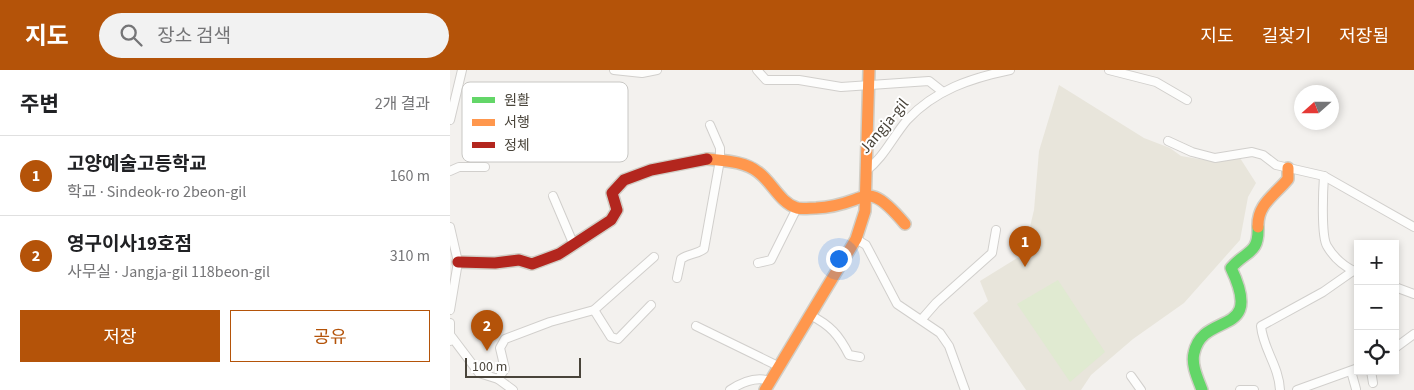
<!DOCTYPE html>
<html lang="ko">
<head>
<meta charset="utf-8">
<style>
	body { margin:0; font-family:"Source Sans 3","Noto Sans KR",sans-serif; background:#f2f2f2; color:#202124 }
	.controls { position:absolute; right:15px; bottom:15px; display:grid; overflow:hidden; border-radius:0px; box-shadow:0 2px 8px #0003 }
	.controls button { width:45px; height:45px; display:grid; place-items:center; padding:0; border:0; border-bottom:1px solid #e0e0e0; background:#fff; color:#202124; font:25px sans-serif }
	.compass { position:absolute; left:844px; top:15px; width:45px; height:45px; border-radius:50%; background:#fff; box-shadow:0 2px 8px #0003; rotate:249deg }
	.scale { position:absolute; left:15px; bottom:12px; width:116px; box-sizing:border-box; padding-left:5px; border:2px solid #49443a; border-top:0; font-size:14px; line-height:18px; white-space:nowrap; color:#49443a; -webkit-text-stroke:4px #fff; paint-order:stroke }
	.you { position:absolute; left:388px; top:188px; width:18px; height:18px; margin:-12px; border:4px solid #fff; border-radius:50%; background:#1a73e8; box-shadow:0 0 0 8px #1a73e833 }
	.badge { display:grid; place-items:center; width:32px; height:32px; border-radius:50%; background:#b45309; color:#fff; font-size:16px; font-weight:700 }
	.pin { position:absolute; translate:-50% -41px; filter:drop-shadow(0 1px 2px #0008) }
	.pin::after { content:''; position:absolute; top:26px; width:18px; height:15px; background:inherit; clip-path:polygon(0 0,100% 0,50% 100%) }
	.list { margin:0; padding:0; list-style:none }
	h2 { display:flex; justify-content:space-between; align-items:center; height:65px; margin:0; padding:0 20px; font-size:21px }
	h2 small { font-size:16px; font-weight:400; color:#757577 }
	.list li { display:grid; grid-template-columns:32px 1fr auto; gap:15px; align-items:center; box-sizing:border-box; height:80px; padding:0 20px; border-top:1px solid #e0e0e0 }
	.list b { display:block; font-size:19px; white-space:nowrap }
	.list p { margin:0; font-size:16px; white-space:nowrap; color:#757577 }
	.list em { font-size:16px; font-style:normal; color:#757577 }
	.actions { display:flex; gap:10px; padding:15px 20px }
	.actions a { flex:1; padding:11px 0; border:1px solid #b45309; border-radius:0px; text-align:center; font-size:18px; color:#b45309 }
	.actions .main { background:#b45309; color:#fff }
	.icon { flex:none; width:28px; height:28px; fill:none; stroke:currentColor; stroke-width:2; stroke-linecap:round; stroke-linejoin:round }
	.map { position:relative; flex:none; width:964px; height:320px; overflow:hidden }
	header { display:flex; align-items:center; gap:30px; box-sizing:border-box; height:70px; padding:0 25px; background:#b45309; color:#fff }
	header strong { font-size:24px }
	nav { display:flex; gap:28px; margin-inline-start:auto; font-size:18px }
	.search { width:350px; height:45px; background:#f2f2f2; display:flex; align-items:center; gap:12px; box-sizing:border-box; padding:0 18px; border-radius:28px; color:#757577; font-size:19px }
	main { display:flex }
	aside { flex:1; background:#fff }
	.map>svg:first-child { display:block }
	.education { fill:#e8e5db }
	.garden { fill:#e0ead1 }
	.lines { fill:none; stroke-linecap:round; stroke-linejoin:round }
	.street-casing { stroke:#d1cfcc; stroke-width:10 }
	.fast-casing { stroke:#d1cec6; stroke-width:14 }
	.slow-casing { stroke:#d1cec6; stroke-width:14 }
	.jam-casing { stroke:#d1cec6; stroke-width:14 }
	.street { stroke:#fdfdfc; stroke-width:8 }
	.fast { stroke:#63d668; stroke-width:11 }
	.slow { stroke:#ff974d; stroke-width:11 }
	.jam { stroke:#b3261e; stroke-width:11 }
	.labels { text-anchor:middle; dominant-baseline:central; stroke-width:4; stroke-linejoin:round; paint-order:stroke }
	.street-label { font-size:16px; fill:#49443a; stroke:#fff }
	.key { fill:#fff; stroke:#c8c7c4; stroke-width:1 }
	.key-label { font-size:14px; fill:#49443a }
</style>
</head>
<body>
<header>
<strong>지도</strong>
<div class="search"><svg class="icon" aria-label="search" viewBox="0 0 24 24"><circle cx="10" cy="10" r="6"/><path d="M15 15l6 6"/></svg>장소 검색</div>
<nav><a>지도</a><a>길찾기</a><a>저장됨</a></nav>
</header>
<main>
<aside>
<h2>주변<small>2개 결과</small></h2>
<ul class="list">
<li><span class="badge">1</span><div><b>고양예술고등학교</b><p>학교 · Sindeok-ro 2beon-gil</p></div><em>160 m</em></li>
<li><span class="badge">2</span><div><b>영구이사19호점</b><p>사무실 · Jangja-gil 118beon-gil</p></div><em>310 m</em></li>
</ul>
<div class="actions"><a class="main">저장</a><a>공유</a></div>
</aside>
<div class="map">
<svg width="964" height="320" viewBox="0 0 964 320">
	<rect width="100%" height="100%" fill="#f3f1ee"/>
	<!-- education -->
	<polygon class="education" points="609,15 694,68 720,78 731,86 767,92 790,88 806,113 798,127 790,170 734,233 683,269 641,305 631,320 576,320 523,243 538,231 530,211 585,177 579,161 584,140 589,81"/>
	<!-- garden -->
	<polygon class="garden" points="608,210 655,282 620,312 567,234"/>
	<g class="lines">
		<defs>
			<g id="street">
				<polyline points="164,0 192,3 207,0"/>
				<polyline points="307,0 316,10 349,10 391,17 479,11 493,22"/>
				<polyline points="659,0 706,12 737,30"/>
				<polyline points="0,50 12,0"/>
				<polyline points="718,71 742,82 765,88 802,82 813,85 826,95 874,106 964,157"/>
				<polyline points="0,101 9,97 35,97"/>
				<path d="M416,101C434,87 442,68 457,50C485,20 521,8 560,0"/>
				<path d="M874,106C873,120 871,166 877,176C884,188 895,197 906,202"/>
				<polyline points="103,126 123,173"/>
				<polyline points="0,157 8,192 0,240"/>
				<polyline points="406,169 416,175 447,234 490,263 499,276 515,320"/>
				<polyline points="308,193 321,190 347,138"/>
				<path d="M227,208L231,189C239,183 246,185 254,179L270,90V78L260,55"/>
				<polyline points="945,217 964,224"/>
				<polyline points="144,240 161,267 168,269 201,235"/>
				<path d="M360,245C380,255 389,265 399,285L410,287"/>
				<polyline points="472,249 486,233 542,183 546,160"/>
				<polyline points="0,253 0,271"/>
				<polyline points="246,256 328,296"/>
				<polyline points="1,266 29,303 48,309 63,320"/>
				<polyline points="945,278 964,264"/>
				<polyline points="901,301 906,319"/>
				<polyline points="921,301 923,313"/>
				<polyline points="681,306 691,320"/>
				<polyline points="48,309 55,299 50,278 55,269 100,252 144,240 204,187"/>
				<path d="M280,320C292,312 306,306 320,311"/>
				<polyline points="790,320 804,320"/>
				<path d="M830,320C829,296 813,279 811,256L873,222L903,201"/>
				<polyline points="847,320 908,298"/>
			</g>
			<path id="fast" d="M752,320C748,309 741,295 744,283C753,240 815,269 781,198C796,180 809,185 808,157"/>
			<g id="slow">
				<path d="M257,89C275,91 294,91 308,102C322,112 330,133 347,138C352,139 361,138 366,138C419,136 413,104 455,154"/>
				<path d="M808,157C807,134 825,125 838,109V98"/>
				<polyline points="315,320 406,169 415,141 419,0"/>
			</g>
			<polyline id="jam" points="8,192 45,193 69,190 82,194 109,184 161,150 167,140 162,123 174,110 201,100 257,89"/>
		</defs>
		<!-- street casing -->
		<use href="#street" class="street-casing"/>
		<!-- fast casing -->
		<use href="#fast" class="fast-casing"/>
		<!-- slow casing -->
		<use href="#slow" class="slow-casing"/>
		<!-- jam casing -->
		<use href="#jam" class="jam-casing"/>
		<!-- street -->
		<use href="#street" class="street"/>
		<!-- fast -->
		<use href="#fast" class="fast"/>
		<!-- slow -->
		<use href="#slow" class="slow"/>
		<!-- jam -->
		<use href="#jam" class="jam"/>
	</g>
	<g class="labels">
		<!-- street labels -->
		<g class="street-label">
			<text transform="translate(434 56) rotate(-50)">Jangja-gil</text>
		</g>
	</g>
	<!-- legend -->
	<rect x="12" y="12" width="166" height="80" rx="8" class="key"/>
	<rect x="22" y="27" width="23" height="6" fill="#63d668"/>
	<rect x="22" y="49" width="23" height="7" fill="#ff974d"/>
	<rect x="22" y="72" width="23" height="6" fill="#b3261e"/>
	<g class="key-label">
		<text x="54" y="35">원활</text>
		<text x="54" y="57">서행</text>
		<text x="54" y="80">정체</text>
	</g>
</svg>
<div class="controls">
<button>+</button>
<button>−</button>
<button><svg class="icon" aria-label="locate" viewBox="0 0 24 24"><circle cx="12" cy="12" r="6"/><path d="M12 2v4M12 18v4M2 12h4M18 12h4"/></svg></button>
</div>
<svg class="compass" viewBox="-18 -18 36 36"><path d="M0-13l5 13h-10z" fill="#e53935"/><path d="M0 13l5-13h-10z" fill="#757577"/></svg>
<div class="scale">100 m</div>
<div class="you"></div>
<div class="pin badge" style="left:575px;top:197px">1</div>
<div class="pin badge" style="left:37px;top:281px">2</div>
</div>
</main>
</body>
</html>
